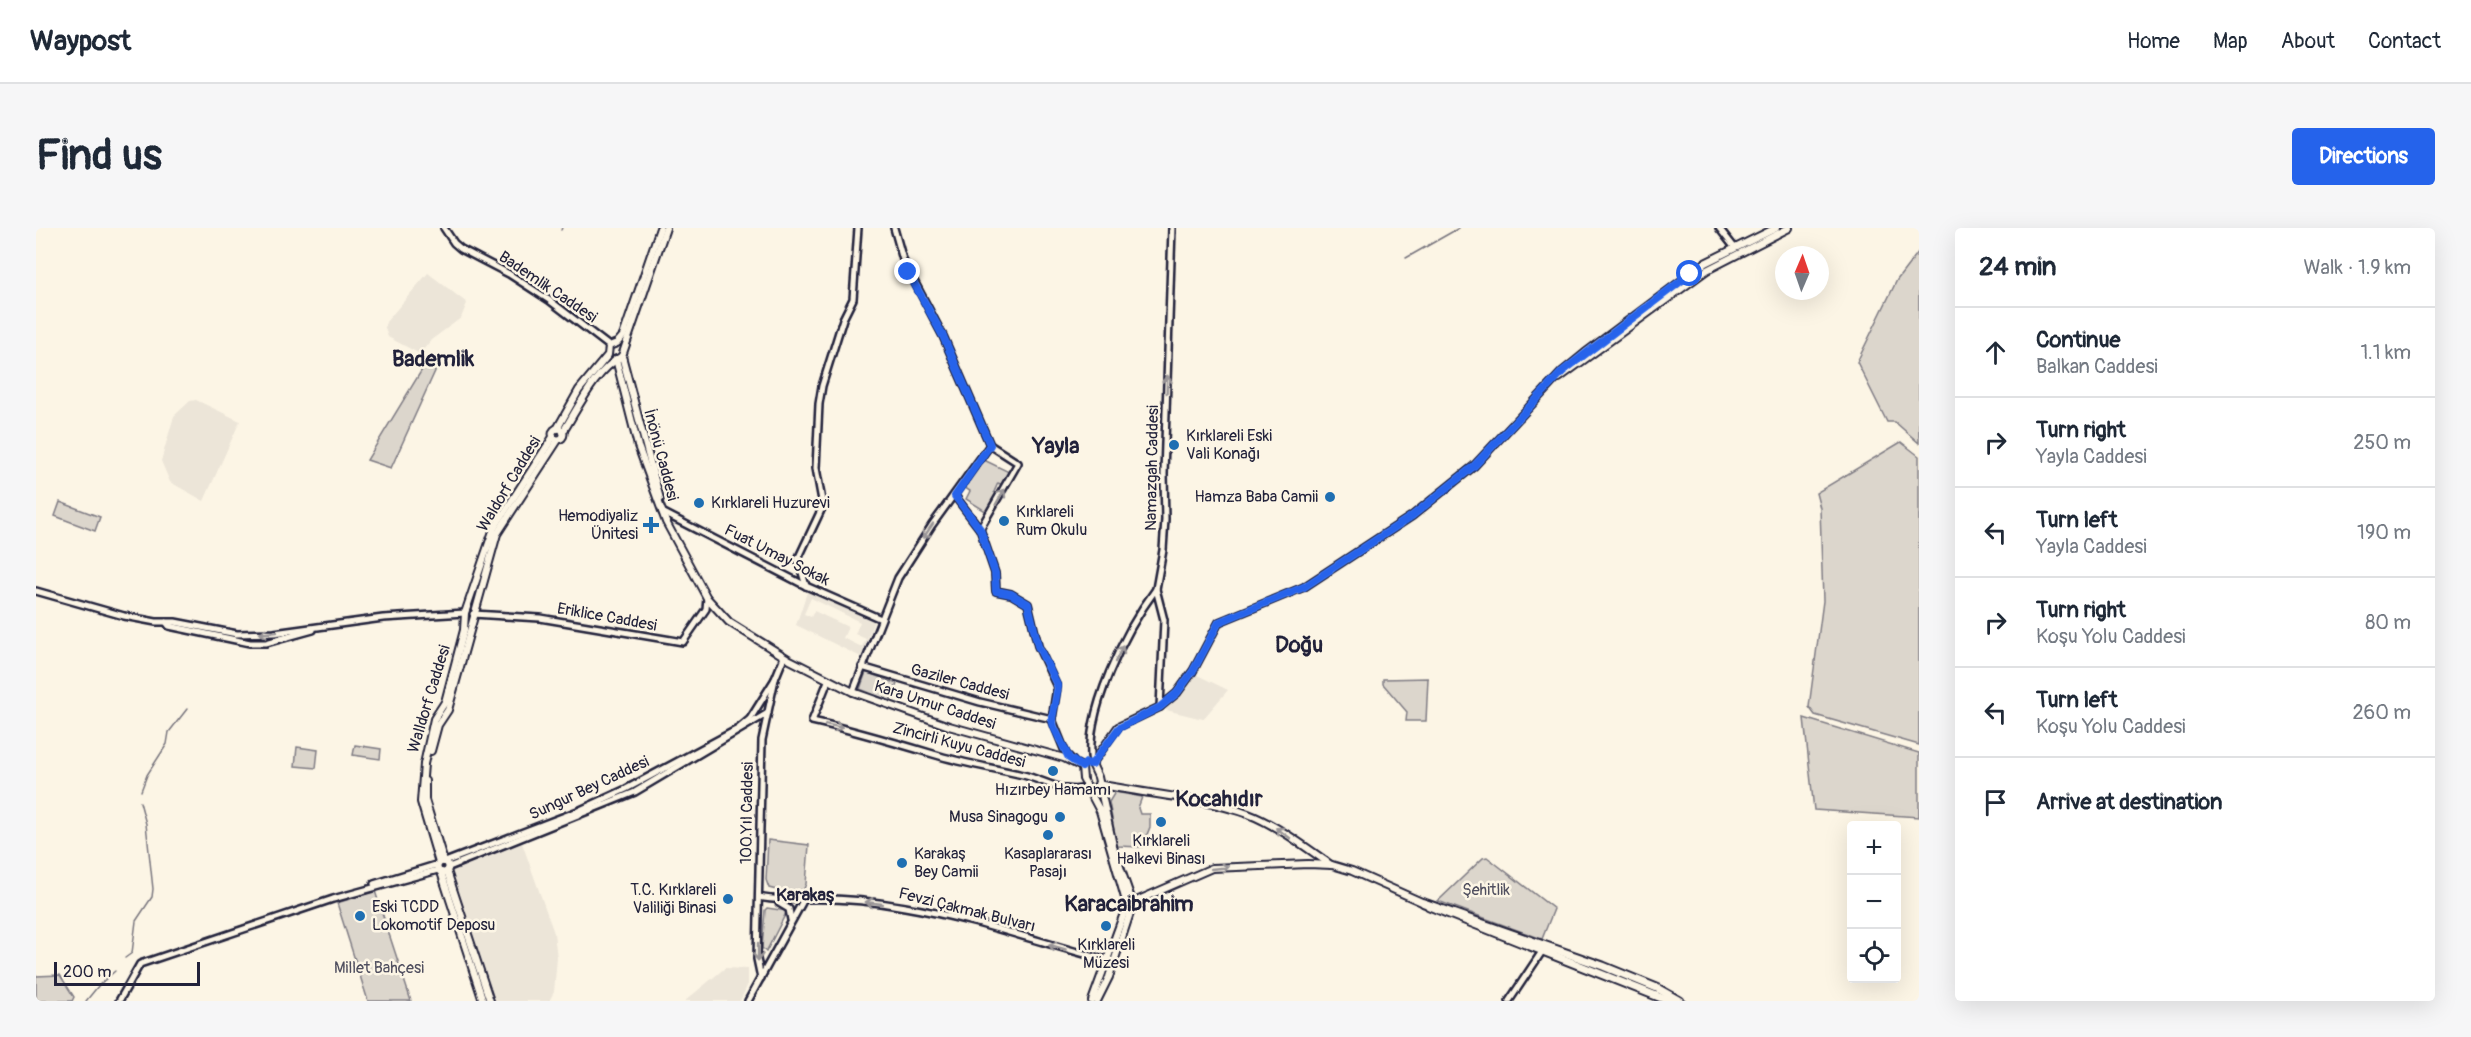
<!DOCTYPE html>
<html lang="en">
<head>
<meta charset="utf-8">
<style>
	body { margin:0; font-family:Pangolin,sans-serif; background:#f6f6f7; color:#1f2937 }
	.controls { position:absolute; right:18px; bottom:18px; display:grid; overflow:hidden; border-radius:6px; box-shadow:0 6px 24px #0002 }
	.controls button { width:54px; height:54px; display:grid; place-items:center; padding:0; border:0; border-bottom:2px solid #e0e1e3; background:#fff; color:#1f2937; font:30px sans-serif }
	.compass { position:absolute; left:1739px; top:18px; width:54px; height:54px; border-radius:50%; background:#fff; box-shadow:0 6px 24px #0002; rotate:2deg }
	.scale { position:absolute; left:18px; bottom:15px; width:146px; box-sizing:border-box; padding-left:6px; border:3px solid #22223b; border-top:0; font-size:16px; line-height:21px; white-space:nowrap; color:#22223b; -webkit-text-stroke:4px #fcf5e5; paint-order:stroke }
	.stop { position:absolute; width:18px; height:18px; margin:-14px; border:4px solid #2563eb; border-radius:50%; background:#fff }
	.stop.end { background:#2563eb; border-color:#fff; box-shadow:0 2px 6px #0008 }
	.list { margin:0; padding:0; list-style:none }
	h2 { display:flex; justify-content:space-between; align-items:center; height:78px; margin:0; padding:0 24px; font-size:26px }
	h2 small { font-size:20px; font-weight:400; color:#747a83 }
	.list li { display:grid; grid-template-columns:39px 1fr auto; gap:18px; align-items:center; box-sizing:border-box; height:90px; padding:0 24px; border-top:2px solid #e0e1e3 }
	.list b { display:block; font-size:22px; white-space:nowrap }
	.list p { margin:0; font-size:20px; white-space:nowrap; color:#747a83 }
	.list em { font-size:20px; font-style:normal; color:#747a83 }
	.icon { flex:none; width:33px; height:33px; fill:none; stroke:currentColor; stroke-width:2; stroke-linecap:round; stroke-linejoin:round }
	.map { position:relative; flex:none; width:1883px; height:773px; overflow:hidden; border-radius:6px }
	header { display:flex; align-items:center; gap:36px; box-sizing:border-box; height:84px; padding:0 30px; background:#fff; border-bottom:2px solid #e0e1e3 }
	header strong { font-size:28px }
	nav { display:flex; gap:33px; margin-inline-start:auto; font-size:21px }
	.intro { display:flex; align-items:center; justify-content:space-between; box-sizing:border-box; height:144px; padding:0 36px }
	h1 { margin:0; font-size:42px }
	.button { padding:15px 27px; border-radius:6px; background:#2563eb; color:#fff; font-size:21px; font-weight:700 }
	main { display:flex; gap:36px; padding:0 36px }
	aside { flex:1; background:#fff; border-radius:6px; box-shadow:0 6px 24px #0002 }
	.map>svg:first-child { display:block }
	.built { fill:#ece5d8; fill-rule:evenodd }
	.green { fill:#dcd6cc; stroke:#7f7c84; stroke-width:1.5 }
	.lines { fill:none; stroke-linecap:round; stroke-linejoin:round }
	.stream { stroke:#78757e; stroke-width:1.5 }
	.tertiary-casing { stroke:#22223b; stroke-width:10 }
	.secondary-casing { stroke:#22223b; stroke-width:10 }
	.primary-casing { stroke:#22223b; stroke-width:11 }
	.tertiary { stroke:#fcf5e5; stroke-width:5 }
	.secondary { stroke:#fcf5e5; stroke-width:6 }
	.primary { stroke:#fcf5e5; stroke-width:7 }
	.oneway { stroke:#9a9698 }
	.route { stroke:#2563eb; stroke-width:8 }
	.poi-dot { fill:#1f6fb2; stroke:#fcf5e5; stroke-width:2 }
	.labels { text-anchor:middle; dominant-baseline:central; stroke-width:5; stroke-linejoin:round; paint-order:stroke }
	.street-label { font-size:16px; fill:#22223b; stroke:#fcf5e5 }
	.poi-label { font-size:16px; fill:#22223b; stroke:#fcf5e5; text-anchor:start }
	.park-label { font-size:16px; fill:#504f5f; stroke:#fcf5e5 }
	.neighbourhood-label { font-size:18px; font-weight:bold; fill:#22223b; stroke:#fcf5e5 }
	.district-label { font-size:22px; font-weight:bold; fill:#22223b; stroke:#fcf5e5 }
</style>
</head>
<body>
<header>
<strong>Waypost</strong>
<nav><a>Home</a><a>Map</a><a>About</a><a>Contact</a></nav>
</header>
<div class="intro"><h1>Find us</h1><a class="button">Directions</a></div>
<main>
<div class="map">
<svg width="1883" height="773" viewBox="0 0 1883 773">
	<rect width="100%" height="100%" fill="#fcf5e5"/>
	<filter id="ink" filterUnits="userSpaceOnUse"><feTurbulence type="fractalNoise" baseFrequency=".0167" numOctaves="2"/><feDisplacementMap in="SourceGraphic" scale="12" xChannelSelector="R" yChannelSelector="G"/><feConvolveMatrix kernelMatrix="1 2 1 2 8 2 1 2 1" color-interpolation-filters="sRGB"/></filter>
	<g filter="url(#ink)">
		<!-- built -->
		<g class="built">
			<polygon points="392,45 431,75 425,90 395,112 384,126 352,109 349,100 350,94"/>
			<polygon points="160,172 204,193 168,273 134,254 125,233 138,188 154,173"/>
			<path d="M771,364L838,393L825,429L760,397ZM775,370L824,394L819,406L830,411L826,419L807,410L812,399L778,383L775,389L768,386Z"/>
			<polygon points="1157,445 1192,462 1167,491 1130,482 1131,475"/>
			<polygon points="485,612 518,705 521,730 518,764 513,773 458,773 450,759 414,645 414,640"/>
			<polygon points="689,740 712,741 712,756 704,773 649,773"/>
		</g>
		<!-- green -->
		<g class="green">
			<polygon points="1883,23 1883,215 1859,194 1851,194 1821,134 1861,52"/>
			<polygon points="390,135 400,141 355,240 331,232"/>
			<polygon points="1865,214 1883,228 1883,517 1779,487 1773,479 1787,373 1784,280 1780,265"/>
			<polygon points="946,231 973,244 967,257 962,255 958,264 961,266 951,284 930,271 934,263 929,260"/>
			<polygon points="24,274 64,289 59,303 19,288"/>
			<polygon points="830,444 861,456 854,473 824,461"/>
			<polygon points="1392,450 1390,493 1370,493 1371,484 1347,456 1347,451"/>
			<polygon points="1768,490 1883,525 1883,589 1778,582"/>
			<polygon points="319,517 345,521 344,531 317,527"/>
			<polygon points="261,519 282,522 280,540 259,538"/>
			<polygon points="1079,564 1106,569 1102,580 1104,586 1114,586 1114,599 1106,619 1081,618 1073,574"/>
			<polygon points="732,612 773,617 770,656 766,665 760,667 733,660 730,652"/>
			<polygon points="1451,629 1518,681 1506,711 1402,673 1447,630"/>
			<polygon points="339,663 375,773 332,773 301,675"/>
			<polygon points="731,680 751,683 730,724 726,720 729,682"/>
			<polygon points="24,747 38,769 36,773 0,773 0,748"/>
		</g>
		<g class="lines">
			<!-- stream -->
			<g class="stream">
				<polyline points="525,2 526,0"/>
				<polyline points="1370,30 1423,0"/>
				<polyline points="105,563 111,547 131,516 133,504 151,481"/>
				<polyline points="89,730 96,725 100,693 116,669 117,661 110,596 104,574"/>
				<polyline points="50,773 63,757 79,743"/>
			</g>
			<defs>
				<g id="tertiary">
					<polyline points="408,0 418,15 425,21 473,46 513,72 573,118"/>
					<polyline points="858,0 867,32 907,108 954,217"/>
					<polyline points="1683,0 1698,19"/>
					<polyline points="919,268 944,301 959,345 960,363 975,366 992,376 1002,418 1021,459 1016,491 1030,526 1037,533"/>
					<polyline points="626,284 770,358 845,391"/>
					<polyline points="944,301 982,235 954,217"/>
					<polyline points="770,358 762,331 787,278 780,240 783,176 786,158 807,91 817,71 822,0"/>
					<polyline points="0,363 88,388 120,394 139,394 201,406 238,405 347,390 429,385"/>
					<polyline points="437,386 504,390 647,414 670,381 671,370"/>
					<polyline points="130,394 133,398 214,415 230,415 277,402"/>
					<polyline points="826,439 944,474 1016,491"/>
					<path d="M792,453L776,493C817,502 857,514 897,526C926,535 957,540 987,547C1009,552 1030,568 1053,559"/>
					<polyline points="817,464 862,350 896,297 954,217"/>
					<polyline points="1124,479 1128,392 1120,361 1127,322 1129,291 1128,246 1136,0"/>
					<path d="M1056,536C1047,486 1090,401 1120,361"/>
					<polyline points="409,634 542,583 590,561 702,501 714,491 739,451"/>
					<polyline points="413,639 599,564 732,485"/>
					<polyline points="338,656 403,636"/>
					<path d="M723,669C739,673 751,671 768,671C801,670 836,673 869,679C940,691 1008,716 1078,734"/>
					<polyline points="743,675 753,681 755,692"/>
					<polyline points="725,750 721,731 726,512 739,451 748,429"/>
					<polyline points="83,773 104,736 297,671 402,642"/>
					<polyline points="712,773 768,671"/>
					<polyline points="1473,773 1507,722"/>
				</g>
				<g id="secondary">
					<polyline points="586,128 624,271"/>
					<polyline points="580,131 602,218 630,294 671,370 693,394 754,432 817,464 913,498 1028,530 1046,539"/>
					<polyline points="1523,150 1671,42 1753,0"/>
					<circle cx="522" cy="206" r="5.5"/>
					<polyline points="521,201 543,162 572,127 573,118 581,115 587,108 624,0"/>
					<path d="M527,204C544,177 558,144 586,128L630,0"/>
					<polyline points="395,523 402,497 412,482 461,306 522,212"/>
					<polyline points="1056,536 1082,499 1124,479 1141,465 1157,443 1183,394 1268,359 1376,288 1438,238 1527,143 1549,125 1669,35 1740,0"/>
					<polyline points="1056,536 1062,549 1078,622 1097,676 1073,749 1061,773"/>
					<polyline points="1046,539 1047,551 1064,583 1091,677 1056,773"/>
					<polyline points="389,553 389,572 408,634"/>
					<path d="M1062,556C1108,566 1169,570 1212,586C1239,596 1271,620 1295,637"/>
					<circle cx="407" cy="639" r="5.5"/>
					<polyline points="403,635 385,574 388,536 398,491 409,474 428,402 429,385 458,300 517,209"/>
					<polyline points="411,643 454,773"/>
					<polyline points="405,644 447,773"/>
					<polyline points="1091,677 1176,640 1272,636 1296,637 1316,643 1388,675"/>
				</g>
				<g id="primary">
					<polyline points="1388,675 1567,738 1621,760 1644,773"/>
					<polyline points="1393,678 1633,773"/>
				</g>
			</defs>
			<!-- tertiary casing -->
			<use href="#tertiary" class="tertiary-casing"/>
			<!-- secondary casing -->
			<use href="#secondary" class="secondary-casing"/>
			<!-- primary casing -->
			<use href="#primary" class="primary-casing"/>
			<!-- tertiary -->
			<use href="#tertiary" class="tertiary"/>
			<!-- secondary -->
			<use href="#secondary" class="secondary"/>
			<!-- primary -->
			<use href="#primary" class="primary"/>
		</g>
		<!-- one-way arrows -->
		<defs><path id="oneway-shaft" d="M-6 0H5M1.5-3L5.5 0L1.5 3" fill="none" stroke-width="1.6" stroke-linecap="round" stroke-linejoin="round" transform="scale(1.5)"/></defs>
		<g class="oneway">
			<use href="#oneway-shaft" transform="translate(1131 156) rotate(-88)"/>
			<use href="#oneway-shaft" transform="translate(964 269) rotate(-60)"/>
			<use href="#oneway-shaft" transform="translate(892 303) rotate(124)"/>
			<use href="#oneway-shaft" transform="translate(232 405) rotate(174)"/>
			<use href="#oneway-shaft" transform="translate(1083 426) rotate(-64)"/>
			<use href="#oneway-shaft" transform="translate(798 498) rotate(12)"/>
			<use href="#oneway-shaft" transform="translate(1247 605) rotate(-144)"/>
			<use href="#oneway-shaft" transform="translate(1184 640) rotate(-6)"/>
			<use href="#oneway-shaft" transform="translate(838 675) rotate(-174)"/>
			<use href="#oneway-shaft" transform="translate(1021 719) rotate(-164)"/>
			<use href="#oneway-shaft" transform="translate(722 724) rotate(90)"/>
		</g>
	</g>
	<g class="lines" filter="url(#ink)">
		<!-- route -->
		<polyline class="route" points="872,44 907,108 954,217 919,268 944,301 959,345 960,363 975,366 992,376 1002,418 1022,459 1016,491 1018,499 1033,530 1046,539 1050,535 1056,536 1083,500 1124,479 1141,465 1157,443 1183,394 1268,359 1376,288 1438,238 1527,143 1654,46"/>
	</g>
	<!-- markers -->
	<g class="poi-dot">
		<circle cx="1138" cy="217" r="6"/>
		<circle cx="1294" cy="269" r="6"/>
		<circle cx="663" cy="275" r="6"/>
		<circle cx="968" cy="293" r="6"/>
		<path d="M612 288h6v6h6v6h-6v6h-6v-6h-6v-6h6z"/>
		<circle cx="1017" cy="543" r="6"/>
		<circle cx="1024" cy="589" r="6"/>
		<circle cx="1125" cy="594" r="6"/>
		<circle cx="1012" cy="607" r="6"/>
		<circle cx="866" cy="635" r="6"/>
		<circle cx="692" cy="671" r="6"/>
		<circle cx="324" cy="688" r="6"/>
		<circle cx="1070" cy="698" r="6"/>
	</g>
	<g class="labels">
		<!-- street labels -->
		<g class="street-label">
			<text transform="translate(512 59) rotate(34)">Bademlik Caddesi</text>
			<text transform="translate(625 227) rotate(75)">İnönü Caddesi</text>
			<text transform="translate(1116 240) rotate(-89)">Namazgah Caddesi</text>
			<text transform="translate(473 256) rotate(-59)">Waldorf Caddesi</text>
			<text transform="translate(741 327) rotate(27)">Fuat Umay Sokak</text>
			<text transform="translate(571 389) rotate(10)">Eriklice Caddesi</text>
			<text transform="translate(924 454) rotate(15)">Gaziler Caddesi</text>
			<text transform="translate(393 471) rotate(-73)">Walldorf Caddesi</text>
			<text transform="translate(899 477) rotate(18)">Kara Umur Caddesi</text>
			<text transform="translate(923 517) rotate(15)">Zincirli Kuyu Caddesi</text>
			<text transform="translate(553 560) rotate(-25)">Sungur Bey Caddesi</text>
			<text transform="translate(711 585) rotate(-89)">100.Yıl Caddesi</text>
			<text transform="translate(931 682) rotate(14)">Fevzi Çakmak Bulvarı</text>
		</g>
		<!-- poi labels -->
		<g class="poi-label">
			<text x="1150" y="208">Kırklareli Eski<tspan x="1150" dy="18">Vali Konağı</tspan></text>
			<text x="1282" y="269" text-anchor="end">Hamza Baba Camii</text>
			<text x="675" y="275">Kırklareli Huzurevi</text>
			<text x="980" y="284">Kırklareli<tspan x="980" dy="18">Rum Okulu</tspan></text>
			<text x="602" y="288" text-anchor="end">Hemodiyaliz<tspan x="602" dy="18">Ünitesi</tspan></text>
			<text x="1017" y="562" text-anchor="middle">Hızırbey Hamamı</text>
			<text x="1012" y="589" text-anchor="end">Musa Sinagogu</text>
			<text x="1125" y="613" text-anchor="middle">Kırklareli<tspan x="1125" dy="18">Halkevi Binası</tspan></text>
			<text x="878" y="626">Karakaş<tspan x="878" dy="18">Bey Camii</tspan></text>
			<text x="1012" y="626" text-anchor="middle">Kasaplararası<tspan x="1012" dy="18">Pasajı</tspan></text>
			<text x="680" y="662" text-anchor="end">T.C. Kırklareli<tspan x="680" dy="18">Valiliği Binasi</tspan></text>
			<text x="336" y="679">Eski TCDD<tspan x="336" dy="18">Lokomotif Deposu</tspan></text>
			<text x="1070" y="717" text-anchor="middle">Kırklareli<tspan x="1070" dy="18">Müzesi</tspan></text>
		</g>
		<!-- park labels -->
		<g class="park-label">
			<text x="1450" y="662">Şehitlik</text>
			<text x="343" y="740">Millet Bahçesi</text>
		</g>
		<!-- neighbourhood labels -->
		<g class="neighbourhood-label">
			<text x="769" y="667">Karakaş</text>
		</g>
		<!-- district labels -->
		<g class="district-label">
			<text x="397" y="131">Bademlik</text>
			<text x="1020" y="218">Yayla</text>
			<text x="1263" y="417">Doğu</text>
			<text x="1183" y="571">Kocahıdır</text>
			<text x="1093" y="676">Karacaibrahim</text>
		</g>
	</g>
</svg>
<div class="controls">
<button>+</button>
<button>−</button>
<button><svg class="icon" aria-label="locate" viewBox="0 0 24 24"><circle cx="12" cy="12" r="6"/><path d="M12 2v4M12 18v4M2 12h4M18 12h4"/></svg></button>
</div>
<svg class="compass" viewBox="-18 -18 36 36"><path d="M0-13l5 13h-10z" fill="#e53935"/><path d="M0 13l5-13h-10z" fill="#747a83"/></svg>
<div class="scale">200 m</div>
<div class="stop" style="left:1654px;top:46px"></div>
<div class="stop end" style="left:872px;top:44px"></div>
</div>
<aside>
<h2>24 min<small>Walk · 1.9 km</small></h2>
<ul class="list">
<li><svg class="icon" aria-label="ahead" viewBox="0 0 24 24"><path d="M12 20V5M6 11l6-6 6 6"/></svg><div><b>Continue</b><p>Balkan Caddesi</p></div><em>1.1 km</em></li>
<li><svg class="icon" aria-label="right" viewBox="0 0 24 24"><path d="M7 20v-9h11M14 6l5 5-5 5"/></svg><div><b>Turn right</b><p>Yayla Caddesi</p></div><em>250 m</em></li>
<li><svg class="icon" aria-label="left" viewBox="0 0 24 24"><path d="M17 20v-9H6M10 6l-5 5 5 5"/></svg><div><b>Turn left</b><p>Yayla Caddesi</p></div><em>190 m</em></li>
<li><svg class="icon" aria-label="right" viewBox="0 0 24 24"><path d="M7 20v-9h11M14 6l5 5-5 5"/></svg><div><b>Turn right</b><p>Koşu Yolu Caddesi</p></div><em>80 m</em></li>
<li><svg class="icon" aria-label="left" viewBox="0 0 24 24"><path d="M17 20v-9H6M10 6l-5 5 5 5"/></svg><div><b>Turn left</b><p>Koşu Yolu Caddesi</p></div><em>260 m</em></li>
<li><svg class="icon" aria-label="arrive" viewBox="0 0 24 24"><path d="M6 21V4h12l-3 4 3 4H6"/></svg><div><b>Arrive at destination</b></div></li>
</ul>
</aside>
</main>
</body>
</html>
